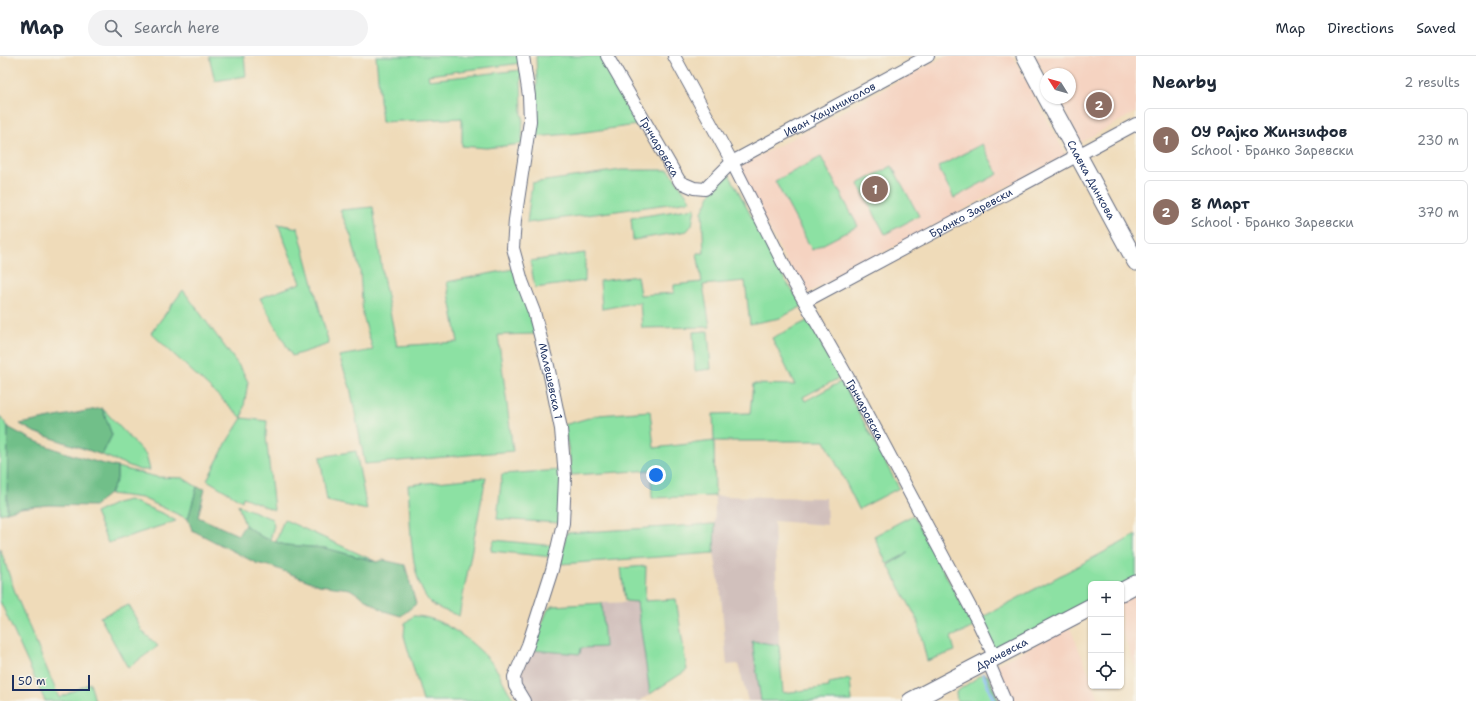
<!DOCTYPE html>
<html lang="en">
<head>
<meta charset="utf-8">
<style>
	body { margin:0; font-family:"Shantell Sans",sans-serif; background:#f2f2f3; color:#1f2937 }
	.controls { position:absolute; right:12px; bottom:12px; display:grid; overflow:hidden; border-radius:6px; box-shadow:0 1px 3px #0004 }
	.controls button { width:36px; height:36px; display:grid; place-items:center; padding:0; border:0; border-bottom:1px solid #e0e1e3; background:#fff; color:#1f2937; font:20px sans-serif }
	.compass { position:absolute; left:1040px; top:12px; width:36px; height:36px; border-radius:50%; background:#fff; box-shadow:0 1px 3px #0004; rotate:307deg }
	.scale { position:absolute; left:12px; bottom:10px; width:78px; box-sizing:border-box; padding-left:4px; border:2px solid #1b2f5e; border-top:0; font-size:11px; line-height:14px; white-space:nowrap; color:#1b2f5e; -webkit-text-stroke:3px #f7f3e8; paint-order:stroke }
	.you { position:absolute; left:656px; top:419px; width:14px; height:14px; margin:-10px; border:3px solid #fff; border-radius:50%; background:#1a73e8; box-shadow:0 0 0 6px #1a73e833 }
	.badge { display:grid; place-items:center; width:26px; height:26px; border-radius:50%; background:#0b8043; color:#fff; font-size:13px; font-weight:700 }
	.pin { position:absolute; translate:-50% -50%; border:2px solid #fff; box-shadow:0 1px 4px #0006 }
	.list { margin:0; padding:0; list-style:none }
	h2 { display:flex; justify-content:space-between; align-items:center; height:52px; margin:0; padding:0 16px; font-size:17px }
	h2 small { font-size:13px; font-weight:400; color:#747a83 }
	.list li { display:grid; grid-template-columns:26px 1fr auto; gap:12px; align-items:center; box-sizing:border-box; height:64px; margin:0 8px 8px; padding:0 8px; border:1px solid #e0e1e3; border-radius:6px }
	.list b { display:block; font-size:15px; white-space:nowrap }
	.list p { margin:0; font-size:13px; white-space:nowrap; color:#747a83 }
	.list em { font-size:13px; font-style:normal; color:#747a83 }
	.icon { flex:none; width:22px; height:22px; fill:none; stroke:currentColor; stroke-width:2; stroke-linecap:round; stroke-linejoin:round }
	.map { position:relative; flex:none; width:1136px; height:645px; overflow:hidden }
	header { display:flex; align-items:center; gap:24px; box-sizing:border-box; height:56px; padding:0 20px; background:#fff; border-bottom:1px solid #e0e1e3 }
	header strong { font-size:19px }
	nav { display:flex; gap:22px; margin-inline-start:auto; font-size:14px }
	.search { width:280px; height:36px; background:#f2f2f3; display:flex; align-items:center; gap:10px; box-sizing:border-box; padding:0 14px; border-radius:22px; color:#747a83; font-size:15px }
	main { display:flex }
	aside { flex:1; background:#fff }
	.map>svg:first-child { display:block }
	.built { fill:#f5d3c1 }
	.industrial { fill:#d1c0bc }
	.green { fill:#8ce1a3; stroke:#548880 }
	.forest { fill:#71bf89; stroke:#467774 }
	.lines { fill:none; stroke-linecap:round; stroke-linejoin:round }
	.stream { stroke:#85bcf5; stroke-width:3 }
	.street-casing { stroke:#656b7e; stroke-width:14 }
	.secondary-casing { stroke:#656b7e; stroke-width:19 }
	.street { stroke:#fff; stroke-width:12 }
	.secondary { stroke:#fff; stroke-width:17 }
	.labels { text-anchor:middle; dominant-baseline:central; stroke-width:4; stroke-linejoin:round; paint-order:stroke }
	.street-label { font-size:11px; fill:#1b2f5e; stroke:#f7f3e8 }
</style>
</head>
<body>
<header>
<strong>Map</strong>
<div class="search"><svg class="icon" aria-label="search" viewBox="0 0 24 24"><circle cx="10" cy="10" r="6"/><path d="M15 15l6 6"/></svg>Search here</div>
<nav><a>Map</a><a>Directions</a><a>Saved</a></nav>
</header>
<main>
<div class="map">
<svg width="1136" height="645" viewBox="0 0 1136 645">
	<rect width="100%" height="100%" fill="#f7f3e8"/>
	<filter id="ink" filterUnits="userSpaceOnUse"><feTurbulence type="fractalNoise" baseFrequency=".025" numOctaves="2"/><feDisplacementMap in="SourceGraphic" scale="8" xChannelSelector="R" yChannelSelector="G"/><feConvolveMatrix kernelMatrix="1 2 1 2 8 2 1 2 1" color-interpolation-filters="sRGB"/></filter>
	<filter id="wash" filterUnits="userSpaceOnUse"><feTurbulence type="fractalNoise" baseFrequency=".012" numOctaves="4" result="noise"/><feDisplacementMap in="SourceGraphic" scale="16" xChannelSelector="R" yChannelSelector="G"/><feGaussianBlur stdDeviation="0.9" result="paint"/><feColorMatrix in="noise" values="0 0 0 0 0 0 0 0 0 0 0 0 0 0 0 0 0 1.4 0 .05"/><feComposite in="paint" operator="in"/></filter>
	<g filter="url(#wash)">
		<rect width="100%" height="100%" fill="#efdbb9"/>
		<!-- built -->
		<g class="built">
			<polygon points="945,0 1013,0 1066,99 804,239 737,112"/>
			<polygon points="1035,0 1136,0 1136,56 1081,86 1058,42 1070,42 1070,18 1046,18 1046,20"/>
			<polygon points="1136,539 1136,613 1121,573 1121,546"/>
			<polygon points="1070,572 1091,622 1091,630 1094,630 1100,645 999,645 986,613"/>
		</g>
		<!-- industrial -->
		<g class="industrial">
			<polygon points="715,440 826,442 827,469 774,465 779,589 752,586 761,645 748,645 738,608 727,609 721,539 714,497"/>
			<polygon points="637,546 650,638 640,645 529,645 519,624 531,594 579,598 580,592 605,591 602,547"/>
		</g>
		<!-- green -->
		<g class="green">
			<polygon points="209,0 244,0 246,20 215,25"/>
			<polygon points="376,0 521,0 522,7 428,19 429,24 521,14 522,60 523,60 522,88 486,92 462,90 462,62 382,66"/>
			<polygon points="536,0 606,0 645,68 570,78 533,81 537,27"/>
			<polygon points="982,88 998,118 954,142 938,111"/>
			<polygon points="821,101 858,170 812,194 775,125"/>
			<polygon points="892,110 919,160 885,178 858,128"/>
			<polygon points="621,114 669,114 691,145 527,167 532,127"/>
			<polygon points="728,116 785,224 803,250 780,262 750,268 745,225 703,229 710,271 642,272 640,246 602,253 600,225 637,220 640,239 674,237 674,229 702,226 697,197 704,197 702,156 714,131"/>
			<polygon points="373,151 383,221 397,290 458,286 447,226 513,213 536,278 498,279 513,395 365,408 350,331 339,300 373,294 363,260 360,215 351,180 340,154"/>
			<polygon points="695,152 692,169 687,175 633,184 631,162"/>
			<polygon points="278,168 298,172 329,288 292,300 260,242 301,227"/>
			<polygon points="585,197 585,225 535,232 530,205"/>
			<polygon points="183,234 242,314 248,326 242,362 267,365 266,379 274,454 243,441 242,445 207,424 228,384 242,362 151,277"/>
			<polygon points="809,264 839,322 803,341 805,345 842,325 899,432 859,453 825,385 714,385 715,440 652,442 651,418 654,416 654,414 571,419 570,402 564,369 599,359 650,355 654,392 714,385 713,358 750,357 753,328 795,329 772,282"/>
			<polygon points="708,275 711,313 695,315 693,276"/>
			<polygon points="102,352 146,399 150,414 140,414 102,399 112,379"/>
			<polygon points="0,360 8,371 7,456 0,458"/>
			<polygon points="356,395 367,454 327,445 320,401"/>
			<polygon points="117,411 157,421 183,422 197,431 188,463 142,442 110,438 117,423"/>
			<polygon points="561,414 560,467 497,463 502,418"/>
			<path d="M486,421L459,560C450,556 437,553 431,547C408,525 411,460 408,429Z"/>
			<polygon points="129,444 164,458 176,465 108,487 95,457 116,447"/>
			<polygon points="238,449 272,463 274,469 270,484 262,481 245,469"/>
			<polygon points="913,459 974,571 951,581 955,595 927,605 917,563 888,509 908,497 887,508 874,480"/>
			<polygon points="284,463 287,465 377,506 325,492 285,489 276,486"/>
			<polygon points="715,468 714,497 561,508 566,477"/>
			<polygon points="1136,479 1136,529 1091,528 1091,552 995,602 977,564"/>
			<polygon points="494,484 555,490 552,501 491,495"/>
			<polygon points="0,492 16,539 59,642 90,627 95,645 45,645 0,545"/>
			<polygon points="646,510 645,545 676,543 687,614 650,638 637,546 625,545 621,512"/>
			<polygon points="602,547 605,591 581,592 580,598 531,594 548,553 553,550"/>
			<polygon points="129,549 142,575 158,590 128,612 100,561"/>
			<path d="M413,560C440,559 474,586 491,606C501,617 505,634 516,645H423L404,580L405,567Z"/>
			<polygon points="752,585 779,589 783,637 829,631 829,627 850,623 852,645 761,645"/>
			<polygon points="984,617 994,645 957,645 956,636"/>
		</g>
		<!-- forest -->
		<g class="forest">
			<polygon points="102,352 112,379 102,399 34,376 20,368"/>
			<path d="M8,371C42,391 79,402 117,411V423L110,437L94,450L48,449L20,452L7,456Z"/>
			<polygon points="197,431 205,433 198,461 238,479 245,469 262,481 285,489 325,492 377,506 383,504 405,509 416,548 401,560 384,555 350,533 319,529 273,511 256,507 192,474 188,463"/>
			<polygon points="984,617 989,620 999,645 994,645"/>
		</g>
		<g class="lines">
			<!-- stream -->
			<polyline class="stream" points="983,618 994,645"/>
		</g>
	</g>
	<g filter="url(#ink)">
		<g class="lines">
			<defs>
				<g id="street">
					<path id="s1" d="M523,0L529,40L530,65L515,164L513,192L522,225L534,256L548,310L561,373L565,421L563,467L552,514L528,589L514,621L515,630L524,645"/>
					<path id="s2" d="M607,0L680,126L694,132L705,133L732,106L928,0"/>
					<path id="s3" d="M674,0L732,106L786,213L855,334L977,564L995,602"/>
					<path id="s4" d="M806,245L1136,68"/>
					<polyline points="988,605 1005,645"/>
				</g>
				<g id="secondary">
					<polyline points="1025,0 1046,40"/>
					<path id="s5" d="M1047,42L1136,206"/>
					<polyline points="1121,536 1136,528"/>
					<path id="s6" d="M911,645L1091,551"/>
				</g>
			</defs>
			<!-- street casing -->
			<use href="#street" class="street-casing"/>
			<!-- secondary casing -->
			<use href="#secondary" class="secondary-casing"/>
			<!-- street -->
			<use href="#street" class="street"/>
			<!-- secondary -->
			<use href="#secondary" class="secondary"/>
		</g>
	</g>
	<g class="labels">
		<!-- street labels -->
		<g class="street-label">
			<text stroke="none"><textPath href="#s2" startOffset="321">Иван Хаџиниколов</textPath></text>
			<text stroke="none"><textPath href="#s2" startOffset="105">Грнчаровска</textPath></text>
			<text stroke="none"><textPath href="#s5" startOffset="93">Славка Динкова</textPath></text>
			<text stroke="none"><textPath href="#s4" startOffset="187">Бранко Заревски</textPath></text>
			<text stroke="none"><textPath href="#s1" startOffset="332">Малешевска 1</textPath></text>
			<text stroke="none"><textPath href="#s3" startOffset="402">Грнчаровска</textPath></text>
			<text stroke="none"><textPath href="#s6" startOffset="102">Драчевска</textPath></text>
		</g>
	</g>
</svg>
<div class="controls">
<button>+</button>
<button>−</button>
<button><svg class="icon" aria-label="locate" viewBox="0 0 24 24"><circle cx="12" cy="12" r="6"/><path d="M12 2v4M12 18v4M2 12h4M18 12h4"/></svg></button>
</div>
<svg class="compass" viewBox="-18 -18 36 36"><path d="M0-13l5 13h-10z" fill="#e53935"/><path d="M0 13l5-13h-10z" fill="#747a83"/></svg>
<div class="scale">50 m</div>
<div class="you"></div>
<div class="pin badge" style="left:875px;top:133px;background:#8d6e63">1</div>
<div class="pin badge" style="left:1099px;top:49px;background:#8d6e63">2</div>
</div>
<aside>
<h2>Nearby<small>2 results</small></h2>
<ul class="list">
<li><span class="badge" style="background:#8d6e63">1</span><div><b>ОУ Рајко Жинзифов</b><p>School · Бранко Заревски</p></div><em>230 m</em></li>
<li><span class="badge" style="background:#8d6e63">2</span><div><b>8 Март</b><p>School · Бранко Заревски</p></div><em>370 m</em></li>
</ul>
</aside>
</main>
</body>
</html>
